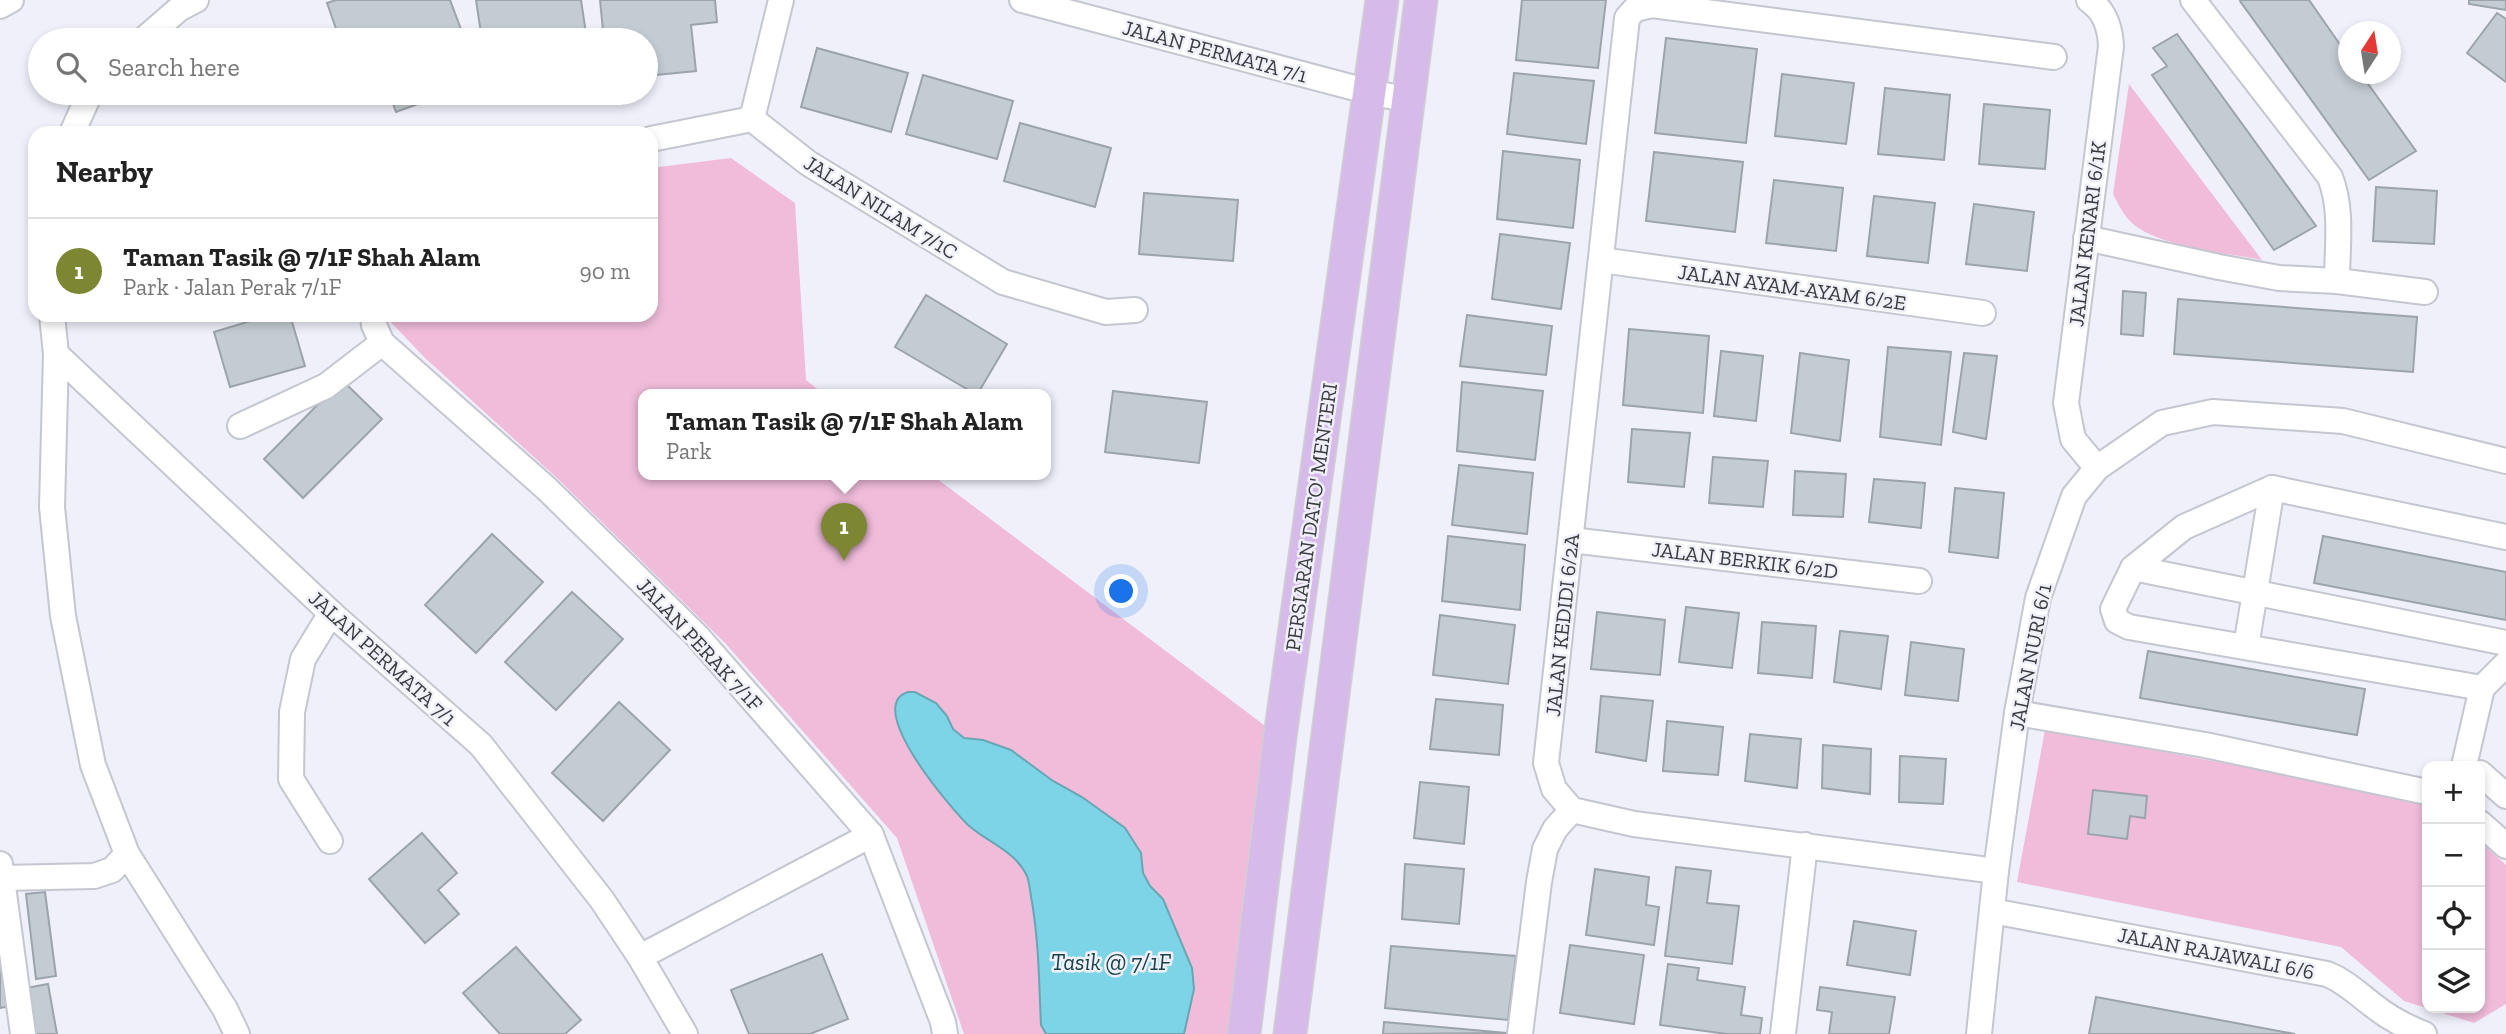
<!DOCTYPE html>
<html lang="en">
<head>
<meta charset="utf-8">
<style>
	body { margin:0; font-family:"Zilla Slab",serif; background:#f2f2f2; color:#222 }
	.controls { position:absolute; right:21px; bottom:21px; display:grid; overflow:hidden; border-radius:14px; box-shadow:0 4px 10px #0003 }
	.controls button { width:63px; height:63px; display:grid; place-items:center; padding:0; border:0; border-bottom:2px solid #e0e0e0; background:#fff; color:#222; font:35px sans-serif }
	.compass { position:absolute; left:2338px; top:21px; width:63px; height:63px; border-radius:50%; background:#fff; box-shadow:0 4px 10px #0003; rotate:12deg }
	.you { position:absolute; left:1122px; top:592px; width:24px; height:24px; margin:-18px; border:5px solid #fff; border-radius:50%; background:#1a73e8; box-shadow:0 0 0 10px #1a73e833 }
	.badge { display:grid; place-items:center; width:46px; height:46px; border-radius:50%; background:#7d8633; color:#fff; font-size:23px; font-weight:700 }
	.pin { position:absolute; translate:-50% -58px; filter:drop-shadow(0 2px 4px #0008) }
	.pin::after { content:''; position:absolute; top:37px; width:24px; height:21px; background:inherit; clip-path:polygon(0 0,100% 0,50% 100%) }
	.popup { position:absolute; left:638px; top:389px; width:413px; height:91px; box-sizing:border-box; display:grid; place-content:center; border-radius:14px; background:#fff; filter:drop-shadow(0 2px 5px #0005); font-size:23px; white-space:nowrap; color:#767676 }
	.popup b { font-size:26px; color:#222 }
	.popup::after { content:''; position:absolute; left:50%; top:100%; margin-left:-14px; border:14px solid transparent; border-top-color:#fff }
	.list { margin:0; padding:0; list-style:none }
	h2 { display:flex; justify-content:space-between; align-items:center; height:91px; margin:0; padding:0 28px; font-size:30px }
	h2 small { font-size:23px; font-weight:400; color:#767676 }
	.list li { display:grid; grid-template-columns:46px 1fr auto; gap:21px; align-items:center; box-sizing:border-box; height:105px; padding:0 28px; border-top:2px solid #e0e0e0 }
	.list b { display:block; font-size:26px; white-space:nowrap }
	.list p { margin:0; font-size:23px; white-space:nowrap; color:#767676 }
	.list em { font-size:23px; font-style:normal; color:#767676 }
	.icon { flex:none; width:38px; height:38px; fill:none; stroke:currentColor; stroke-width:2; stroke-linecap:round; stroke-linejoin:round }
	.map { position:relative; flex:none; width:2506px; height:1034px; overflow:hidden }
	.search { position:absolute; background:#fff; box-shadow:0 4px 10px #0003; left:28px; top:28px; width:630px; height:77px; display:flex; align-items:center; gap:18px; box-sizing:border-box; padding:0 24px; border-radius:38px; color:#767676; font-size:26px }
	.panel { position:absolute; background:#fff; box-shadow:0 4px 10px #0003; left:28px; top:126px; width:630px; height:196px; border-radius:21px }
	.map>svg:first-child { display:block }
	.green { fill:#f0bcda }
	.water { fill:#7cd4e6; stroke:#68a6b4; stroke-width:2 }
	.building { fill:#c4ccd3; stroke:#9ca4ab; stroke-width:2 }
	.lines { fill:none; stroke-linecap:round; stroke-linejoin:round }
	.minor-casing { stroke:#c4c6d0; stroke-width:28 }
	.major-casing { stroke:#d0d0d1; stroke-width:35 }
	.minor { stroke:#fff; stroke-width:24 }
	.major { stroke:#d6bae9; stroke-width:32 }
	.labels { text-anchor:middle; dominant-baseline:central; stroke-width:5; stroke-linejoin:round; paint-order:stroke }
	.street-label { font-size:21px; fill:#3b3b3f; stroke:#eff0fa }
	.water-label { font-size:23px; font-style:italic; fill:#184149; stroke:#eff0fa }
</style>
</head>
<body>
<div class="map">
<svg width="2506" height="1034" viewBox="0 0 2506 1034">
	<rect width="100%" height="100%" fill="#eff0fa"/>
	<!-- green -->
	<g class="green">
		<path d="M2129,84L2262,260C2227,253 2157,247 2131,222C2123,214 2118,204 2113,194Z"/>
		<polygon points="731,158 795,203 806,380 825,395 643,395 643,475 932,475 1280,737 1241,1034 964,1034 897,838 725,643 558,479 425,358 385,316 651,315 651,168"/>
		<polygon points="2045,730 2374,791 2427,806 2427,1008 2480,1008 2480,842 2506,865 2506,1004 2474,1023 2404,1001 2341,947 2017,882"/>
	</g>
	<!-- water -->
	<path class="water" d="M908,692H915L936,703L947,716L953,729L964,738L983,740L1011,750L1053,781L1082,797L1125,828L1141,853L1143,873L1150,886L1163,899L1192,968L1194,989L1184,1034H1046L1041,1025C1039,984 1039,944 1032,902C1030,894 1030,884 1027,876C1015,850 986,842 967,824C950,807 863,706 908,692Z"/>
	<!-- building -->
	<g class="building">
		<polygon points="336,0 450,0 465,40 340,40 327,3"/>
		<polygon points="476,0 581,0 587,40 482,40"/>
		<polygon points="600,0 715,0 717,22 691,25 696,71 646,76 646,40 604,40"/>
		<polygon points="1522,0 1606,0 1598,68 1516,60"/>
		<polygon points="2242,0 2309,0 2348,56 2348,74 2361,74 2416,151 2369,180 2240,1"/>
		<polygon points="2469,0 2506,0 2506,10 2469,4"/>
		<polygon points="2497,13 2506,19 2506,82 2467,53"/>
		<polygon points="2177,34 2316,226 2274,250 2152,75 2167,66 2153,48"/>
		<polygon points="1666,38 1757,49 1746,143 1655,133"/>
		<polygon points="817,48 908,73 891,132 801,107"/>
		<polygon points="1514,73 1594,81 1586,144 1507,134"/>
		<polygon points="1782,74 1854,83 1846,144 1775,136"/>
		<polygon points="923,75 1013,101 997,159 906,134"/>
		<polygon points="1885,88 1950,95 1944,160 1878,154"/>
		<polygon points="389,93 448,93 396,112"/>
		<polygon points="490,93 559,93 491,102"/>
		<polygon points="1984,104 2050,110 2045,169 1979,164"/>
		<polygon points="1020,123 1111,148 1095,207 1004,181"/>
		<polygon points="1503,151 1580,160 1573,228 1497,219"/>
		<polygon points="1654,152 1743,162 1735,232 1646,221"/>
		<polygon points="1774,180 1843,188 1836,251 1766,243"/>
		<polygon points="2376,187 2437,191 2434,244 2373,241"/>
		<polygon points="1144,193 1238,200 1233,261 1139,254"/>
		<polygon points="1874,196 1935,203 1928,263 1867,256"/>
		<polygon points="1974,204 2034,212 2027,271 1966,264"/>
		<polygon points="1500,234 1570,243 1561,309 1492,299"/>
		<polygon points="2123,291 2146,293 2143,336 2121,334"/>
		<polygon points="926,295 1007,344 977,395 895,347"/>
		<polygon points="2178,299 2417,317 2413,372 2174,354"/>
		<polygon points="270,315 290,315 305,366 230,387 214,332"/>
		<polygon points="1467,315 1552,326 1546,375 1460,366"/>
		<polygon points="1629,329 1709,336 1703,413 1623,405"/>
		<polygon points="1888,347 1951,352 1941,445 1880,437"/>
		<polygon points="1721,351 1763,356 1756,421 1714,416"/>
		<polygon points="1800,353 1849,360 1840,441 1791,433"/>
		<polygon points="1964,353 1997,356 1986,439 1953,432"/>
		<polygon points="342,380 382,419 303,498 264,459"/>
		<polygon points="1462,382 1543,391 1535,460 1457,451"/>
		<polygon points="1113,391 1207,402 1199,463 1105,452"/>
		<polygon points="1632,429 1690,433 1684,487 1628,482"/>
		<polygon points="1713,457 1768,461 1763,507 1709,503"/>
		<polygon points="1459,465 1533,473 1527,534 1452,525"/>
		<polygon points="1795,471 1846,474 1843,517 1793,515"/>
		<polygon points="1874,479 1925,483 1921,528 1869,522"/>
		<polygon points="1955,488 2004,493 1998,558 1949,552"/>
		<polygon points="492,534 543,582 476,653 425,605"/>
		<polygon points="1448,536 1525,545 1520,610 1442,601"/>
		<polygon points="2323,536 2506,572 2506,620 2314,583"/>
		<polygon points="572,592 623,639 556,710 505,662"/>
		<polygon points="1686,607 1739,613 1732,668 1679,662"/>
		<polygon points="1597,612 1665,620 1660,675 1591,669"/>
		<polygon points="1440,615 1515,625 1508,684 1433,675"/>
		<polygon points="1762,622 1816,626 1812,678 1758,673"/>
		<polygon points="1840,631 1888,636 1881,689 1834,682"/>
		<polygon points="1911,642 1964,649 1958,701 1905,695"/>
		<polygon points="2148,651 2365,689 2357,735 2140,698"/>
		<polygon points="1601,696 1653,701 1646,761 1596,752"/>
		<polygon points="1436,699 1503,705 1499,755 1430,749"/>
		<polygon points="619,702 670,750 603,821 552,773"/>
		<polygon points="1667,721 1723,727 1718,775 1663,771"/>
		<polygon points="1750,734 1801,739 1797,788 1745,781"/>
		<polygon points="1823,745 1871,749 1870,794 1822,788"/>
		<polygon points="1900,756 1946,759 1943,804 1899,802"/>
		<polygon points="1420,782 1469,787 1464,844 1414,838"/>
		<polygon points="2093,790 2147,796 2145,818 2130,816 2127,839 2088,834"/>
		<polygon points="422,833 457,873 438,890 459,914 425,943 369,879"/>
		<polygon points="1405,864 1464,869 1459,924 1402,919"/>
		<polygon points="1676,867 1711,871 1707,903 1739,906 1732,964 1665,956"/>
		<polygon points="1595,869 1649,877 1646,905 1659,907 1654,945 1586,935"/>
		<polygon points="45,892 56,976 36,979 26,894"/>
		<polygon points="1854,921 1916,931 1910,975 1847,965"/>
		<polygon points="0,925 11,1006 0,1008"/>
		<polygon points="1570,945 1644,955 1634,1024 1560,1013"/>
		<polygon points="1391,946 1516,956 1508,1020 1385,1008"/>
		<polygon points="516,947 581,1020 565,1034 500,1034 463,993"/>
		<polygon points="822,954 848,1019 810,1034 749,1034 731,990"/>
		<polygon points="1668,964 1699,968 1697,980 1745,987 1741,1015 1762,1018 1760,1034 1727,1034 1660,1025"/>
		<polygon points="48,984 57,1034 34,1034 26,988"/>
		<polygon points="1820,987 1895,997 1889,1034 1829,1034 1832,1012 1817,1010"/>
		<polygon points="2096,997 2295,1034 2089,1034"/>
		<polygon points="1384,1022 1507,1033 1383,1034"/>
	</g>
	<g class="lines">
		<defs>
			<g id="minor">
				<polyline points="781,0 752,119 808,163 1003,282 1106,312 1135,310"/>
				<polyline points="1022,0 1370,92 1409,100"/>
				<path d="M2089,0C2105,11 2110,27 2111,46L2066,403L2073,439L2097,468"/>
				<path d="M2193,0L2330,177C2343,210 2337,246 2337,281"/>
				<polyline points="0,6 11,0"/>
				<polyline points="143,40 179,9 196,0"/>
				<polyline points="72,133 90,93"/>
				<polyline points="651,139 752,119"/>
				<polyline points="2086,238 2219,267 2279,278 2337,281 2425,292"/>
				<polyline points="1601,260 1983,313"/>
				<polyline points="52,315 56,354 331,613 481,745 602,900 640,957 685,1034"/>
				<polyline points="373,315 374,325 382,343 546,488 697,636 871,835 943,1022 945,1034"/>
				<polyline points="240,426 326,386 382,343"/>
				<polyline points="1571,540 1919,581"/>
				<polyline points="2133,568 2184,527 2272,488 2506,537"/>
				<polyline points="2246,647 2272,488"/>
				<polyline points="2482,688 2129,627 2117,621 2113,609 2133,568 2506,643"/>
				<polyline points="2017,713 2205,745 2427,792"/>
				<polyline points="2464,766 2482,688 2506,664"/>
				<polyline points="2480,773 2506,796"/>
				<polyline points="2480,823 2506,846"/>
				<polyline points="330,841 291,779 292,712 303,659 331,613"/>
				<polyline points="127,854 225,1009 237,1034"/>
				<polyline points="0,864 23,1034"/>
				<polyline points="1996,871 1634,824 1572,810 1554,789 1546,763 1627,18 1635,9 1652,5 2054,57"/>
				<polyline points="3,878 94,876 112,870 127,854 93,765 63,616 52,507 56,354"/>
				<path d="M1992,911L2327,974C2345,981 2358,994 2374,1006C2389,1018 2406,1027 2424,1034"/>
				<polyline points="640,957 871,835"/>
				<polyline points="1520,1034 1539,882 1545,849 1555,829 1572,810"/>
				<polyline points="1783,1034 1805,845"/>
				<polyline points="1979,1034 1996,871 2017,713 2038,598 2074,496 2097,468 2162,423 2213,412 2343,421 2506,461"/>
			</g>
			<g id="major">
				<polyline points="1244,1034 1280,737 1382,0"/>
				<polyline points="1290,1034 1421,0"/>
			</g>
		</defs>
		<!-- minor casing -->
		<use href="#minor" class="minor-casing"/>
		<!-- major casing -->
		<use href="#major" class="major-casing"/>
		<!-- minor -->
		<use href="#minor" class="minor"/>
		<!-- major -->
		<use href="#major" class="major"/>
	</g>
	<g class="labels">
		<!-- street labels -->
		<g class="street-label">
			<text transform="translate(1215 51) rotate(15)">JALAN PERMATA 7/1</text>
			<text transform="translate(881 207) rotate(32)">JALAN NILAM 7/1C</text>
			<text transform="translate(2087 234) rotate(-83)">JALAN KENARI 6/1K</text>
			<text transform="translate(1792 287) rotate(8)">JALAN AYAM-AYAM 6/2E</text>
			<text transform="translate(1311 517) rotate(-82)">PERSIARAN DATO' MENTERI</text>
			<text transform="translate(1745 560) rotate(7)">JALAN BERKIK 6/2D</text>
			<text transform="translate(1562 625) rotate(-84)">JALAN KEDIDI 6/2A</text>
			<text transform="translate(700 644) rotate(47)">JALAN PERAK 7/1F</text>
			<text transform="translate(2030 657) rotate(-79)">JALAN NURI 6/1</text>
			<text transform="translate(383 658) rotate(42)">JALAN PERMATA 7/1</text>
			<text transform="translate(2216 953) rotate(11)">JALAN RAJAWALI 6/6</text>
		</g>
		<!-- water labels -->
		<g class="water-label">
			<text x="1111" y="962">Tasik @ 7/1F</text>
		</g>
	</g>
</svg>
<div class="controls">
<button>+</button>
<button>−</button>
<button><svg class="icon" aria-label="locate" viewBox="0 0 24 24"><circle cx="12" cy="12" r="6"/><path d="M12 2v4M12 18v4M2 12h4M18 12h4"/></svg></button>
<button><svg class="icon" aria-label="layers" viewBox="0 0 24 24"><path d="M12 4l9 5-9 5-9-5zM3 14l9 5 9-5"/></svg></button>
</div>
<svg class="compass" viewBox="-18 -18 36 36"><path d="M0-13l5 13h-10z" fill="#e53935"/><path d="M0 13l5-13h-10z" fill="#767676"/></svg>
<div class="you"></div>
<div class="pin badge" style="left:844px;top:561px">1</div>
<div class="popup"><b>Taman Tasik @ 7/1F Shah Alam</b>Park</div>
<div class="search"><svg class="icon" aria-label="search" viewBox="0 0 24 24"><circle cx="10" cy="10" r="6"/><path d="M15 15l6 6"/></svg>Search here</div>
<section class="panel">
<h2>Nearby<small></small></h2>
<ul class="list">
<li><span class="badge">1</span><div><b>Taman Tasik @ 7/1F Shah Alam</b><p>Park · Jalan Perak 7/1F</p></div><em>90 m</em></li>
</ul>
</section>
</div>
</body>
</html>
